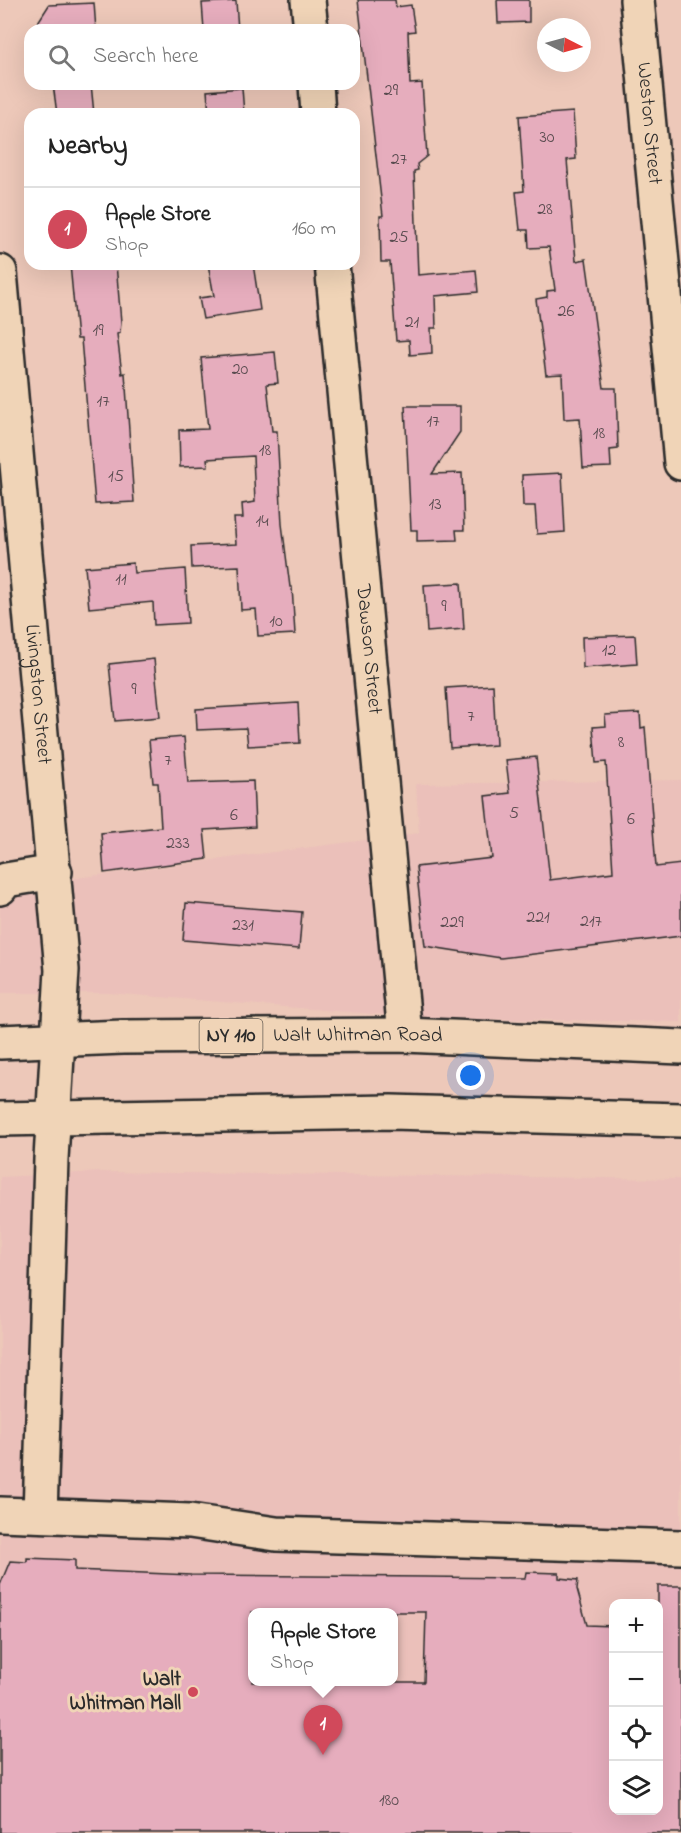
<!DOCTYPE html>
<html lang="en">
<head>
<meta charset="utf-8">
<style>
	body { margin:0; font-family:"Indie Flower",sans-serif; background:#f6f6f6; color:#222 }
	.controls { position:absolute; right:18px; bottom:18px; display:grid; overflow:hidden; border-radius:12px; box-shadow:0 6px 24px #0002 }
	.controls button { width:54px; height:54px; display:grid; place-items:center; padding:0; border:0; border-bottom:2px solid #e0e0e0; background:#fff; color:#222; font:30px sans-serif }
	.compass { position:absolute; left:537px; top:18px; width:54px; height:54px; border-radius:50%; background:#fff; box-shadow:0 6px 24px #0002; rotate:96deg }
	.you { position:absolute; left:471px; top:1076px; width:21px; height:21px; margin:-15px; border:4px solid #fff; border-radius:50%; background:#1a73e8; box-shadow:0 0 0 9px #1a73e833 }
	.badge { display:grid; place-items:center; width:39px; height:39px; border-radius:50%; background:#d1495b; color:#fff; font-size:20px; font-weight:700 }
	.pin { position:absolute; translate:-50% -50px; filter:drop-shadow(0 2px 3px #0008) }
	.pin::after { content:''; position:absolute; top:32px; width:21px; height:18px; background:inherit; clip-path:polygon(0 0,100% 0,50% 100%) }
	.popup { position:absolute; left:248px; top:1608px; width:150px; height:78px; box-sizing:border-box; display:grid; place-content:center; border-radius:12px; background:#fff; filter:drop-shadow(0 2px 4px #0005); font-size:20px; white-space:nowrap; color:#767676 }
	.popup b { font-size:22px; color:#222 }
	.popup::after { content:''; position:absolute; left:50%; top:100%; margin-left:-12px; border:12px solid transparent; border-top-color:#fff }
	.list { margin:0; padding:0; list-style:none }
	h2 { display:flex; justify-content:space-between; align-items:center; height:78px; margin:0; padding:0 24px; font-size:26px }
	h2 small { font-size:20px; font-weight:400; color:#767676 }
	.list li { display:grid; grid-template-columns:39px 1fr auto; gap:18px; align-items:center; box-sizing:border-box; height:84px; padding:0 24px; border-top:2px solid #e0e0e0 }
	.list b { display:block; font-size:22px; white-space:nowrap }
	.list p { margin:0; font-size:20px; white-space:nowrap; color:#767676 }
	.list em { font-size:20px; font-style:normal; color:#767676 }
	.icon { flex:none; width:33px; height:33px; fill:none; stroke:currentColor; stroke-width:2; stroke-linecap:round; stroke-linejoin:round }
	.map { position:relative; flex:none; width:681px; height:1833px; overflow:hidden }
	.search { position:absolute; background:#fff; box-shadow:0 6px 24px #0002; left:24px; top:24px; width:336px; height:66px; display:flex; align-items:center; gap:15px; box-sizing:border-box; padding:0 21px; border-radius:18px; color:#767676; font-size:22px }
	.panel { position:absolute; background:#fff; box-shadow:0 6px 24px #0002; left:24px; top:108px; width:336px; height:162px; border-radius:18px }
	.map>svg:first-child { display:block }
	.built { fill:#ebc0ba; fill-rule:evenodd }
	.building { fill:#e6adbd; stroke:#2b2b2b; stroke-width:1.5; fill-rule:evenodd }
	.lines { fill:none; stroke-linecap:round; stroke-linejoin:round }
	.minor-casing { stroke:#2b2b2b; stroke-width:38 }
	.major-casing { stroke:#2b2b2b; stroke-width:38 }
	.minor { stroke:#f0d4b7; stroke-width:33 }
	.major { stroke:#f0d4b7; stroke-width:33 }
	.poi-dot { fill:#d1495b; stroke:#f0d4b7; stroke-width:2 }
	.labels { text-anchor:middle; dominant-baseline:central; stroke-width:6; stroke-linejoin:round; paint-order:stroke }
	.number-label { font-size:18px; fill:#5a4c50 }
	.shield { fill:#f0d4b7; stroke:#665e55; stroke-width:1.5 }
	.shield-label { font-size:20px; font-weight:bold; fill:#2b2b2b }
	.street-label { font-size:21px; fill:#2b2b2b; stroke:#f0d4b7 }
	.poi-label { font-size:21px; font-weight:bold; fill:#2b2b2b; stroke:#f0d4b7; text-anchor:end }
</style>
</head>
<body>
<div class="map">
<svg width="681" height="1833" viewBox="0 0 681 1833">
	<rect width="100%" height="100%" fill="#edc8b9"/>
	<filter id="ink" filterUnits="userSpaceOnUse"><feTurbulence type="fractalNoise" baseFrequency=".0167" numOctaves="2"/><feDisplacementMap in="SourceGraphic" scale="12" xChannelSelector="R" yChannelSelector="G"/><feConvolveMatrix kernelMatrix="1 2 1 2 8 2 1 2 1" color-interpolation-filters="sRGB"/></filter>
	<g filter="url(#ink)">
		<!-- built -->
		<g class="built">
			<polygon points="681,780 681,1022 424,1018 108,993 0,993 0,888 419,833 416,784"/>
			<path d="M100,1172L681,1179V1833H0V1177ZM614,1604H658V1810H614ZM252,1612H394V1682H252Z"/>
		</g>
		<!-- building -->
		<g class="building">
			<polygon points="358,0 395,0 396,7 411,5 415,31 408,32 410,84 422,83 427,156 417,164 418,170 414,171 418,275 476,270 478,292 435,296 436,328 431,328 432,353 410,355 409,340 396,341 390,262 381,262 380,216 383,216"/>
			<polygon points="497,0 529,0 529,22 498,23"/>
			<polygon points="236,1 238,30 204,30 202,3"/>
			<polygon points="94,3 96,30 33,30 49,5"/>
			<polygon points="53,84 91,84 94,114 57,114"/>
			<polygon points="242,88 244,114 209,114 207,91"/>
			<polygon points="573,112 576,159 567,160 576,261 586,259 604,388 616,388 618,449 610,450 611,467 583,468 580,418 564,419 562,374 546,375 536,299 547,297 547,291 555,290 549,247 529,248 528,230 520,230 516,192 524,191 519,116"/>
			<polygon points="70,264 116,264 121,322 120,333 117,334 122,374 125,373 134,502 95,504 81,339 77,339"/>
			<polygon points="208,264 253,264 260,310 203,319 199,298 214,296"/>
			<polygon points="275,352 278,383 267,384 272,431 277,431 282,524 290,587 292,587 295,634 258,636 256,609 241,610 239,566 192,568 191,546 236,544 234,518 243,518 242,504 255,502 253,456 207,459 208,466 180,467 179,430 208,429 201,358"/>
			<polygon points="405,406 460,406 460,432 432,474 462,473 464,530 456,530 457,540 417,541 417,530 411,530"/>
			<polygon points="562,473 565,532 537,534 535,506 523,506 522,475"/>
			<polygon points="133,563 134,573 185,569 188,623 154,625 153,602 89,608 85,567"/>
			<polygon points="461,583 464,629 427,632 424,585"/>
			<polygon points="635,635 637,664 583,668 582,637"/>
			<polygon points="154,659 160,717 115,721 109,664"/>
			<polygon points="493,685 496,745 450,748 446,688"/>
			<polygon points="298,703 300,743 248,746 246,728 197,730 196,709"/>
			<polygon points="640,713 641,728 645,727 656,867 681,864 681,936 501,958 425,946 416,867 492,858 485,796 510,793 506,760 536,757 550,880 613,872 606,762 596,763 593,727 606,726 605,715"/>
			<polygon points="184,737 188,783 253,781 255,827 204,830 207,859 104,873 101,833 161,827 158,783 153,783 149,740"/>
			<polygon points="186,903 302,912 299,949 183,940"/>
			<path d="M27,1558L75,1560V1570L191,1575L427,1577L525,1578L526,1572L559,1573V1578L578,1580L577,1589L587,1625L614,1626V1810H658V1586H681V1833H0V1585L10,1561L27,1562ZM252,1612H426L424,1682H252Z"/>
		</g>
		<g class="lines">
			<defs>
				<g id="minor">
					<polyline points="308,0 311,30"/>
					<path id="s1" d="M637,0L681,463"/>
					<polyline points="316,84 318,114"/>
					<path id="s2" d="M332,264L405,1035"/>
					<path id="s3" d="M0,272L62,970L51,1159L40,1515"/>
					<polyline points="0,888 6,880 55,872"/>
					<polyline points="0,1514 190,1521 276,1534 681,1547"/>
				</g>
				<g id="major">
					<path id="s4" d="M0,1042L123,1037L405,1035L681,1047"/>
					<polyline points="0,1119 391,1112 681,1120"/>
				</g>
			</defs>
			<!-- minor casing -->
			<use href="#minor" class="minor-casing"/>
			<!-- major casing -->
			<use href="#major" class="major-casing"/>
			<!-- minor -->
			<use href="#minor" class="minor"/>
			<!-- major -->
			<use href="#major" class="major"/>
		</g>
	</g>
	<!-- markers -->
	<circle class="poi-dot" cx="193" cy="1692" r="6"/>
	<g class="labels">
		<!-- number labels -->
		<g class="number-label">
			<text x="391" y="91">29</text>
			<text x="547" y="138">30</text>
			<text x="399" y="160">27</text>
			<text x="545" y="210">28</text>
			<text x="399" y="238">25</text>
			<text x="566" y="312">26</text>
			<text x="412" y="323">21</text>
			<text x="98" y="331">19</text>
			<text x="240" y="370">20</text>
			<text x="103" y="402">17</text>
			<text x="433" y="422">17</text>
			<text x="599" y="434">18</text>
			<text x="265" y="451">18</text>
			<text x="116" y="477">15</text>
			<text x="435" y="505">13</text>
			<text x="262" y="522">14</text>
			<text x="121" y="580">11</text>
			<text x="444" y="607">9</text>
			<text x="276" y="622">10</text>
			<text x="609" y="651">12</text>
			<text x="134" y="690">9</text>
			<text x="471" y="717">7</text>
			<text x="621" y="743">8</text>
			<text x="168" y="761">7</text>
			<text x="514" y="814">5</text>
			<text x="234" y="816">6</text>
			<text x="631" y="820">6</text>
			<text x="178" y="844">233</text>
			<text x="538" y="918">221</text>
			<text x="591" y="922">217</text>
			<text x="452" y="923">229</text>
			<text x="243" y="926">231</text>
			<text x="389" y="1801">180</text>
		</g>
		<!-- shield labels -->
		<rect class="shield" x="199.5" y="1019" width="63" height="34" rx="4.5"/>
		<g class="shield-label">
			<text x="231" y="1036">NY 110</text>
		</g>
		<!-- street labels -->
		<g class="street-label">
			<text stroke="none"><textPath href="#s1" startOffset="124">Weston Street</textPath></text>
			<text stroke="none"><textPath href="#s2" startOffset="387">Dawson Street</textPath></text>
			<text stroke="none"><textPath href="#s3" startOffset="424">Livingston Street</textPath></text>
			<text stroke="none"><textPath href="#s4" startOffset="358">Walt Whitman Road</textPath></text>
		</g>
		<!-- poi labels -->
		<g class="poi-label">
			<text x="181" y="1680">Walt<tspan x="181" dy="24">Whitman Mall</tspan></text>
		</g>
	</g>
</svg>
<div class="controls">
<button>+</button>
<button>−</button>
<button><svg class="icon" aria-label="locate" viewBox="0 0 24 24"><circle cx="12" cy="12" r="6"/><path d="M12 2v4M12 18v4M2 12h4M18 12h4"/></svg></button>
<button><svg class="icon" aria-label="layers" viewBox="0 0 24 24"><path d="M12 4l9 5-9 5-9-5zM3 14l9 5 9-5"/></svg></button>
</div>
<svg class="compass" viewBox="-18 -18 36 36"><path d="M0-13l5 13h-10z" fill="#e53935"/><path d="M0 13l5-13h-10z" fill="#767676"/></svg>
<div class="you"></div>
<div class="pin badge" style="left:323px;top:1755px">1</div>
<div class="popup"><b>Apple Store</b>Shop</div>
<div class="search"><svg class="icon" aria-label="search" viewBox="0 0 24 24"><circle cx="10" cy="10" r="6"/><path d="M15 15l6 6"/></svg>Search here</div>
<section class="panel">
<h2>Nearby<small></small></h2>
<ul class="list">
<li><span class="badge">1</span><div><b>Apple Store</b><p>Shop</p></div><em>160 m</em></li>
</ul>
</section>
</div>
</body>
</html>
